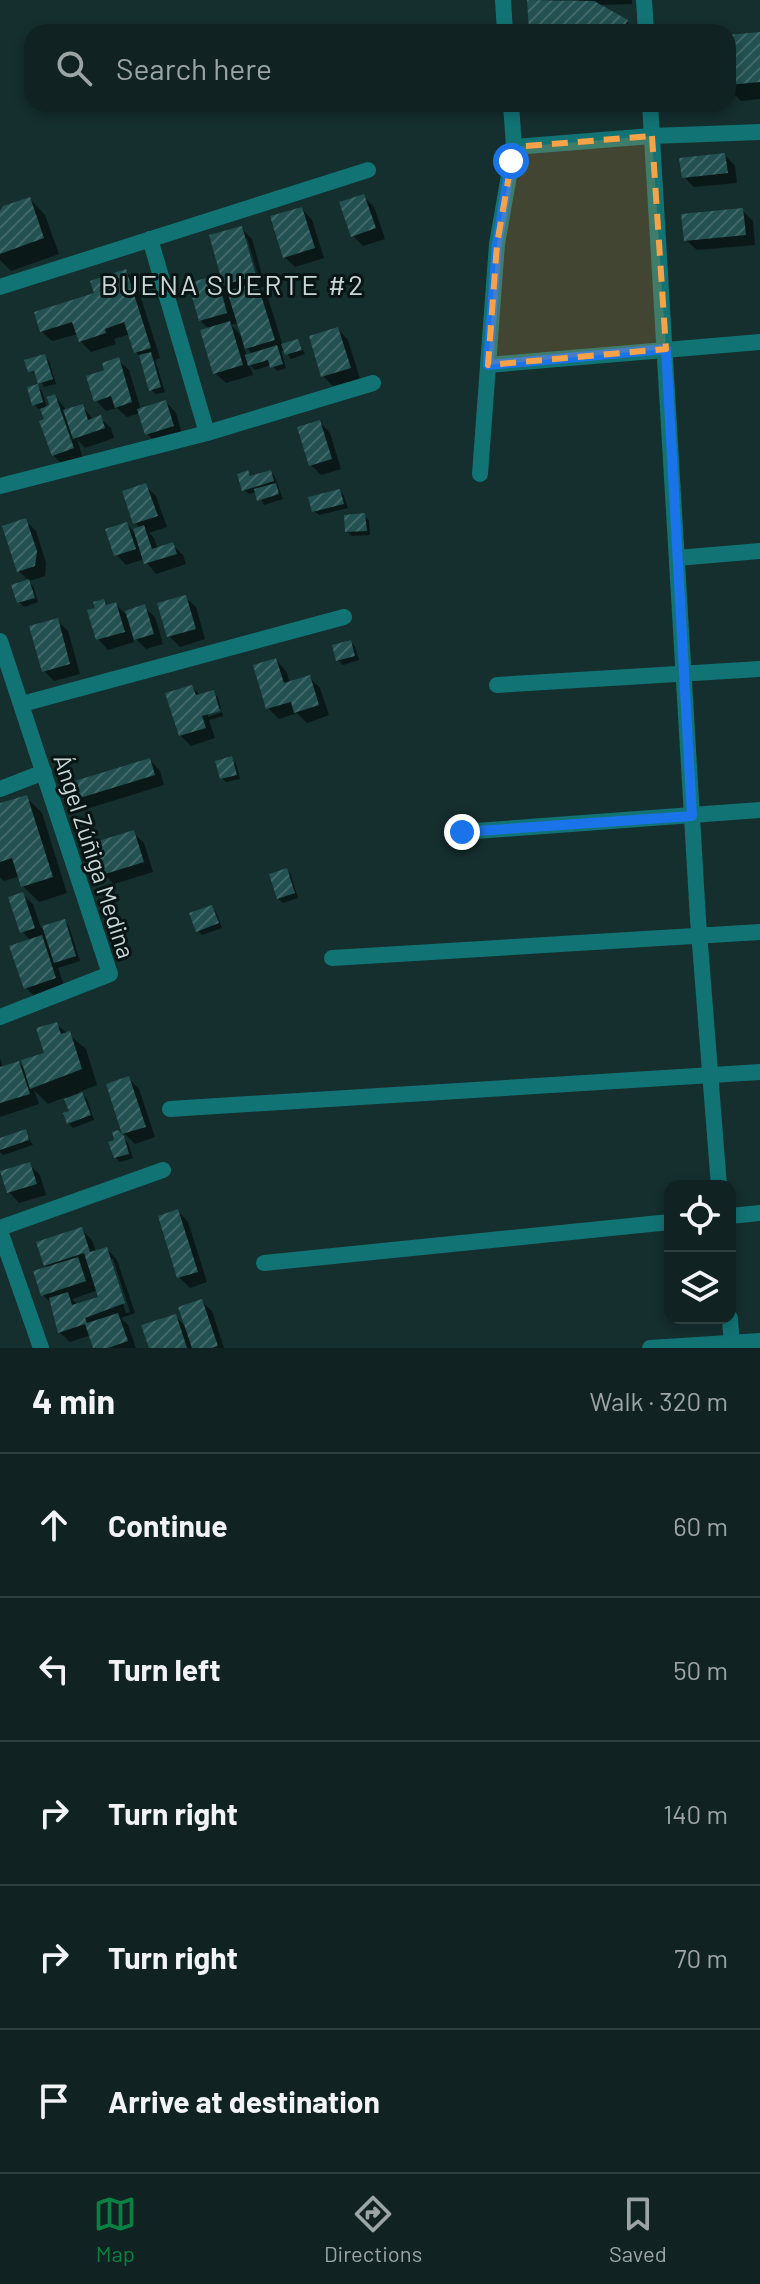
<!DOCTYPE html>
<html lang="en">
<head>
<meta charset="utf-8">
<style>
	body { margin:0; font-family:Barlow,sans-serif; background:#192a2a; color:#f1f3f6 }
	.controls { position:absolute; right:24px; bottom:24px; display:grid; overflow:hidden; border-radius:16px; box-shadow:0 4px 12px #0003 }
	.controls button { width:72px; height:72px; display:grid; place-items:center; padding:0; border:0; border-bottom:2px solid #303f40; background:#102222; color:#f1f3f6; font:40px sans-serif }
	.stop { position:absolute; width:24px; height:24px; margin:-18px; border:6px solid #1a73e8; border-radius:50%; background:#fff }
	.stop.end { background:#1a73e8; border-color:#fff; box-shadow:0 2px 8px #0008 }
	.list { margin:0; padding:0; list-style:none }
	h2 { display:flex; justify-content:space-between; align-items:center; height:104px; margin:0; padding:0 32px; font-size:34px }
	h2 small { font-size:26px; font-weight:400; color:#9ca4a5 }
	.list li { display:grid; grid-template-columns:52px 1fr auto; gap:24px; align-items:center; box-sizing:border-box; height:144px; padding:0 32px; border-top:2px solid #303f40 }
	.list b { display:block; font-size:30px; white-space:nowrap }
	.list em { font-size:26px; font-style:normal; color:#9ca4a5 }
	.icon { flex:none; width:44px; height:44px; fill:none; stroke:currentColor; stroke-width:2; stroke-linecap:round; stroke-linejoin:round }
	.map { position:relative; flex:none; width:760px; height:1348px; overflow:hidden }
	.search { position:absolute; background:#102222; box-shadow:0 4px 12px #0003; left:24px; right:24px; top:24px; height:88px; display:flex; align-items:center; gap:20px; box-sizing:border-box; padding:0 28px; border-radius:24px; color:#9ca4a5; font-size:30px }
	.sheet { height:824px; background:#102222 }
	nav { display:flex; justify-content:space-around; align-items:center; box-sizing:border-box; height:112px; border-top:2px solid #303f40; background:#102222; font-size:22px; color:#9ca4a5 }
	nav a { display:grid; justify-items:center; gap:4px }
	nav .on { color:#0b8043 }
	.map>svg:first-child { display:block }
	.shadow { fill:#0007; fill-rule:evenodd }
	.building { fill:url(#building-hatch) }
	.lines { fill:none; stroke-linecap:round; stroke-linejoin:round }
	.minor { stroke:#127374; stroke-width:16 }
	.tertiary { stroke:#127374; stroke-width:16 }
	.route { stroke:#1a73e8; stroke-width:10 }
	.marked { fill:#f5a346; fill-opacity:0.2; stroke:#f5a346; stroke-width:6; stroke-dasharray:16 10; stroke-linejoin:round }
	.labels { text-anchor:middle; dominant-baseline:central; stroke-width:6; stroke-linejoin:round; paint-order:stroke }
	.street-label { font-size:24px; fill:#c8d7d6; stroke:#091414 }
	.quarter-label { font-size:28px; letter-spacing:2px; fill:#c8d7d6; stroke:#091414 }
</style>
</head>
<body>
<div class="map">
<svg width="760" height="1348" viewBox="0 0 760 1348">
	<defs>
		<pattern id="building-hatch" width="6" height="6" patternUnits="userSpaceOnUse" patternTransform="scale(2)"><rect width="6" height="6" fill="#235050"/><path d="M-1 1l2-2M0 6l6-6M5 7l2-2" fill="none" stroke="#416868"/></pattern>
	</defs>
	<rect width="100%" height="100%" fill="#152e2e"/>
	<!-- shadow -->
	<g class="shadow">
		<polygon points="565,0 569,4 583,4 579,0 632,0 632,4 597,5 627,22 637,32 531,32 529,1"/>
		<polygon points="760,34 760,99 741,101 728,88 728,37"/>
		<polygon points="725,155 735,166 737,183 694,187 684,177"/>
		<polygon points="363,196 374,207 385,239 363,246 353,236"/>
		<polygon points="30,199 45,215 59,254 11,271 0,260 0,211"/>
		<polygon points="302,209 312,220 324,258 295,267 284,256"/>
		<polygon points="742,210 753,221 755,245 697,250 686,240"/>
		<path d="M241,228L252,239L265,286L260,288L267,295L283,346L298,341L305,354L291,359L285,350L281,351L286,368L277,371L272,365L255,370L249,364L253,375L226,383L215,373L209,329L200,320L216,278L226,288L212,237ZM243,238H247L261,285L257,286ZM239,323L243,337L231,325ZM243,345L250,351L253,355L247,357Z"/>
		<polygon points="126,271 136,282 160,358 155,360 165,392 156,394 151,390 142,359 136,352 130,334 114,339 116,344 91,352 80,341 78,334 52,341 41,331 96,295"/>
		<polygon points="338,329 348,340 360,379 333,386 323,376"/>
		<polygon points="44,356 49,361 56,384 44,387 37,375 30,371"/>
		<polygon points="118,360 129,370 141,410 166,402 176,413 183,437 158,444 147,434 140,413 127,417 117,408 106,411 96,400 107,371"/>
		<polygon points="37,386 42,391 47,408 55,396 67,411 82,406 94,420 100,418 111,428 114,438 85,448 77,439 83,459 64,466 53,455 42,408 39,409 34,404"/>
		<polygon points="320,422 330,433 341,469 321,475 311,465"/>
		<polygon points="271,472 275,477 283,499 264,505 257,492 249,494 244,490 248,473 253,478"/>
		<polygon points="145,485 156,496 167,527 149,533 154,538 158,549 172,544 183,555 186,564 156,574 144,559 126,565 116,554 127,524 133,531 140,528 135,523"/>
		<polygon points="340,491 344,496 348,508 319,515 314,511"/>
		<polygon points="364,516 369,520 370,535 352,536 347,532"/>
		<polygon points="25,520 36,531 46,563 45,576 29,581 19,571"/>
		<polygon points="28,582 33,586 38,602 24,607 19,602"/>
		<polygon points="185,597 196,607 205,639 180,647 169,636"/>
		<polygon points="104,601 109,606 115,604 130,618 144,607 155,617 163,644 146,649 132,635 134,642 108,650 98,639 98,609"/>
		<polygon points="57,620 68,631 80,674 54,681 44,671"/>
		<polygon points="351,642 355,647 359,660 343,665 338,660"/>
		<polygon points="276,660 286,671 290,683 309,677 320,688 329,715 307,723 297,713 279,719 268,708"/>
		<polygon points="192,687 201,696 213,692 218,697 221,709 208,713 208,717 222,712 223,716 209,720 215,738 191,746 180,735"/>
		<polygon points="232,759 236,764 240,779 226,782 222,778"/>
		<polygon points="150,760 160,771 164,785 83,810 72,800"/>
		<polygon points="26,797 42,813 67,893 39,902 23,886 20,876 4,881 0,877 0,805"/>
		<polygon points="133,833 144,843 153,872 114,884 104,874"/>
		<polygon points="286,870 291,875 298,898 283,903 278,898"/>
		<polygon points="22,894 33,904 41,928 64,921 69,926 80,961 58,968 65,988 36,998 26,988 31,941 22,931"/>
		<polygon points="211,907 216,912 222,928 202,935 197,930"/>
		<polygon points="56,1024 86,1049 97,1085 79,1092 87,1099 94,1120 73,1128 68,1123 71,1112 66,1097 48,1104 34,1090 39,1104 0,1117 0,1058 3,1068 19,1063 27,1071 46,1055"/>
		<polygon points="128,1078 139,1089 155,1137 135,1144 124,1133"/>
		<polygon points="25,1132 33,1145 3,1155 0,1152 0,1140"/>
		<polygon points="117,1132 128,1143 133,1158 120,1162 115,1157"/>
		<polygon points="29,1164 40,1175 46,1195 19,1203 9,1192"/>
		<polygon points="178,1211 188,1222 207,1282 190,1288 179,1277"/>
		<path d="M81,1229L92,1240L96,1252L107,1249L117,1260L135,1313L121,1318L128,1325L136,1348H95L91,1335L70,1342L59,1332L53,1305L43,1295L47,1269L38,1243ZM109,1259H113L130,1312L126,1313ZM98,1290L101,1299L78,1305L72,1299Z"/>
		<polygon points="201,1301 212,1311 224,1348 151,1348 175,1316 187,1328"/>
	</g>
	<!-- building -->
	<g class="building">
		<polygon points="527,0 594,1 628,20 621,32 529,32"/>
		<polygon points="708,27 708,32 674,32 674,30"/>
		<polygon points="760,32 760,82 728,85 728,35"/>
		<polygon points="725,153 728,173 682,178 679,158"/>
		<polygon points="364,194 376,228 351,237 339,202"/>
		<polygon points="30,197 44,238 0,254 0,211 3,206"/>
		<polygon points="302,207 315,248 283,258 270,216"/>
		<polygon points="743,208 746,235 684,241 681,214"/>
		<polygon points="242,226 256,276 223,285 209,235"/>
		<polygon points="126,269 151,348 134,353 124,322 105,329 106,333 79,342 72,322 40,332 34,312 94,293 90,281"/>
		<polygon points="217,275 227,313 199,321 188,283"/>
		<polygon points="257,282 275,340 245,349 227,291"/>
		<polygon points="230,321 243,365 213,374 200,330"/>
		<polygon points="338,327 351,368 321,377 309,336"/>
		<polygon points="298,339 302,350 285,355 281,344"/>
		<polygon points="277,345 283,364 270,368 268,360 248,366 245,355"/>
		<polygon points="151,352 161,387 149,391 139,355"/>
		<polygon points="45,354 53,379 38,384 43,402 32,406 27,387 38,384 34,371 28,372 24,360"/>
		<polygon points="119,357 132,402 115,408 111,396 94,402 86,376 104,370 102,363"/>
		<polygon points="55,394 74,448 52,456 39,421 44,419 40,409 49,405 47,397"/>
		<polygon points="166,400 174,426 145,435 137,409"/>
		<polygon points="83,404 88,420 101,415 105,428 73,439 63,410"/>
		<polygon points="320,420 332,459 309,466 297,427"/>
		<polygon points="248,470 250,476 271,470 274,481 242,491 237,474"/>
		<polygon points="146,483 158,516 133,524 122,491"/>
		<polygon points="276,483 279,494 257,501 254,489"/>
		<polygon points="340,489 344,504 312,512 308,497"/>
		<polygon points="365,513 367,531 345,532 344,515"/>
		<polygon points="26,518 37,551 35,566 17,572 2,526"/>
		<polygon points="127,522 136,549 114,556 105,529"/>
		<polygon points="144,525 152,549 173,542 177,554 144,564 133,529"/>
		<polygon points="29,579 35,598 17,603 11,585"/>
		<polygon points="186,595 196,629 167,637 157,603"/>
		<polygon points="104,599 106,605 116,602 125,632 96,640 87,610 95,608 93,602"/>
		<polygon points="145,604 154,634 134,640 125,611"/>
		<polygon points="58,618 70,664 42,672 29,626"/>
		<polygon points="351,640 355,656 336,661 332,645"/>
		<polygon points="276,658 284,683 310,675 319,705 294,713 291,702 266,709 253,665"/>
		<polygon points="192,685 196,695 214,690 220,711 202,716 206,728 179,736 165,693"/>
		<polygon points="232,756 237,775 220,779 215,761"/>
		<polygon points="150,758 155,775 70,801 65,784"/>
		<polygon points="27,795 53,877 21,887 12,858 0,862 0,803"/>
		<polygon points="134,830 144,862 102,875 92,843"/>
		<polygon points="287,868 295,893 277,899 269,874"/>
		<polygon points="23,892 35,928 20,933 8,897"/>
		<polygon points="212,905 219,923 196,932 189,913"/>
		<polygon points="65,919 76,956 54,963 42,926"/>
		<polygon points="42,935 56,978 24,989 9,946"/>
		<polygon points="57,1022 61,1034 70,1031 82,1069 30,1089 21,1060 44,1053 36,1028"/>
		<polygon points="19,1061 30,1094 0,1103 0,1067"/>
		<polygon points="129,1076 146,1127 122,1134 106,1084"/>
		<polygon points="82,1092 91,1115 67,1124 63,1113 69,1111 64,1099"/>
		<polygon points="26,1129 29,1140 0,1150 0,1138"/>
		<polygon points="118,1130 124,1136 129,1154 114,1158 108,1142 114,1140 112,1132"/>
		<polygon points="30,1162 37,1184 7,1193 0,1171"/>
		<polygon points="178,1209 198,1272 177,1278 158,1216"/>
		<polygon points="82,1227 90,1252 107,1247 125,1303 85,1318 87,1323 118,1313 128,1341 108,1348 93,1348 85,1324 58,1333 49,1298 68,1292 72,1305 98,1297 84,1253 44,1266 36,1242"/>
		<polygon points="78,1257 86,1281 41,1296 33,1271"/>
		<polygon points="202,1299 218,1346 211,1348 192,1348 178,1307"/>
		<polygon points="176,1314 187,1348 149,1348 141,1325"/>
	</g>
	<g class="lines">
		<!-- minor -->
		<g class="minor">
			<polyline points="503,0 505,32"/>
			<polyline points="644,0 646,32"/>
			<polyline points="511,104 514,147"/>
			<polyline points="650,104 698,919 719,1186"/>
			<polyline points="150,239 207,433 373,383"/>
			<polyline points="0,287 368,170"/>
			<polyline points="488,365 760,342"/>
			<polyline points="480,474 497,244 514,147 652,136 760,132"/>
			<polyline points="0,486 207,433"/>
			<polyline points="677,558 760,551"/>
			<polyline points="0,641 110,974 0,1017"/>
			<polyline points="497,685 760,669"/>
			<polyline points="22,704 344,617"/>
			<polyline points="0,789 44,772"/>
			<polyline points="462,832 760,810"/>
			<polyline points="332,958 760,932"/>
			<polyline points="170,1109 760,1072"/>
			<polyline points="730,1216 760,1213"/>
			<polyline points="0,1228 163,1170"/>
			<polyline points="264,1263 670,1222"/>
			<polyline points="730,1318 732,1348"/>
			<polyline points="650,1348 760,1341"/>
		</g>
		<!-- tertiary -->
		<polyline class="tertiary" points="0,1231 41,1348"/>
	</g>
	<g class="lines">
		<!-- route -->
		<polyline class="route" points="462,832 692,816 666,349 488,365 497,244 511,161"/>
	</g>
	<!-- marked area -->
	<path class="marked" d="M652,136L666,349L488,365L497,244L514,147Z"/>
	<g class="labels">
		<!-- street labels -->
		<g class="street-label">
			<text transform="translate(95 856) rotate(72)">Ángel Zúñiga Medina</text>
		</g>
		<!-- quarter labels -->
		<g class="quarter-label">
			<text x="233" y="284">BUENA SUERTE #2</text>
		</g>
	</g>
</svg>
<div class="controls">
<button><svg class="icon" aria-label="locate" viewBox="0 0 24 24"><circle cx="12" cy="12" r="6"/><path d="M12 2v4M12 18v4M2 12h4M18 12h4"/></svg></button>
<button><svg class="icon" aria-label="layers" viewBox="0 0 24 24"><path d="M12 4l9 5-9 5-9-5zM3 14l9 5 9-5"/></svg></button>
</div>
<div class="stop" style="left:511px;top:161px"></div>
<div class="stop end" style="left:462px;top:832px"></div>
<div class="search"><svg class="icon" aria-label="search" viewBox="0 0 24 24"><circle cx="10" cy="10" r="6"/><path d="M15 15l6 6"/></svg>Search here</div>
</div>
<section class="sheet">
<h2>4 min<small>Walk · 320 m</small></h2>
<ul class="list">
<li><svg class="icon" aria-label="ahead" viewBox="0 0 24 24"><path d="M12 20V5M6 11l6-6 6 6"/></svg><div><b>Continue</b></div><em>60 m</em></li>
<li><svg class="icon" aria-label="left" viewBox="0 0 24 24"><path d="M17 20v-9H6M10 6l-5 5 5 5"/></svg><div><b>Turn left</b></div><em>50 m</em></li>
<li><svg class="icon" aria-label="right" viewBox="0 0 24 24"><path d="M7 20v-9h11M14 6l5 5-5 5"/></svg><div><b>Turn right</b></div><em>140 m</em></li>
<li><svg class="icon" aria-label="right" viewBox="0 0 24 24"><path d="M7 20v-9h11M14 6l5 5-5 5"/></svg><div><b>Turn right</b></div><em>70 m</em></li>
<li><svg class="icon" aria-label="arrive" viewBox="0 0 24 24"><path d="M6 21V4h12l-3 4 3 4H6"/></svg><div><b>Arrive at destination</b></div></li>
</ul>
</section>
<nav>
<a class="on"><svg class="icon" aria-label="map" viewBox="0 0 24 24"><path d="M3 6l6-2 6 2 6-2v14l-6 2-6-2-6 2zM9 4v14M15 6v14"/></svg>Map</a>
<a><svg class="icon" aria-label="directions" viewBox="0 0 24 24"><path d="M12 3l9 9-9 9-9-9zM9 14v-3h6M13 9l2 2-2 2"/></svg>Directions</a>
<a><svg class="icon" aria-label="saved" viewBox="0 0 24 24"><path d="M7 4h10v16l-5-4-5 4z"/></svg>Saved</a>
</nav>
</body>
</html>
